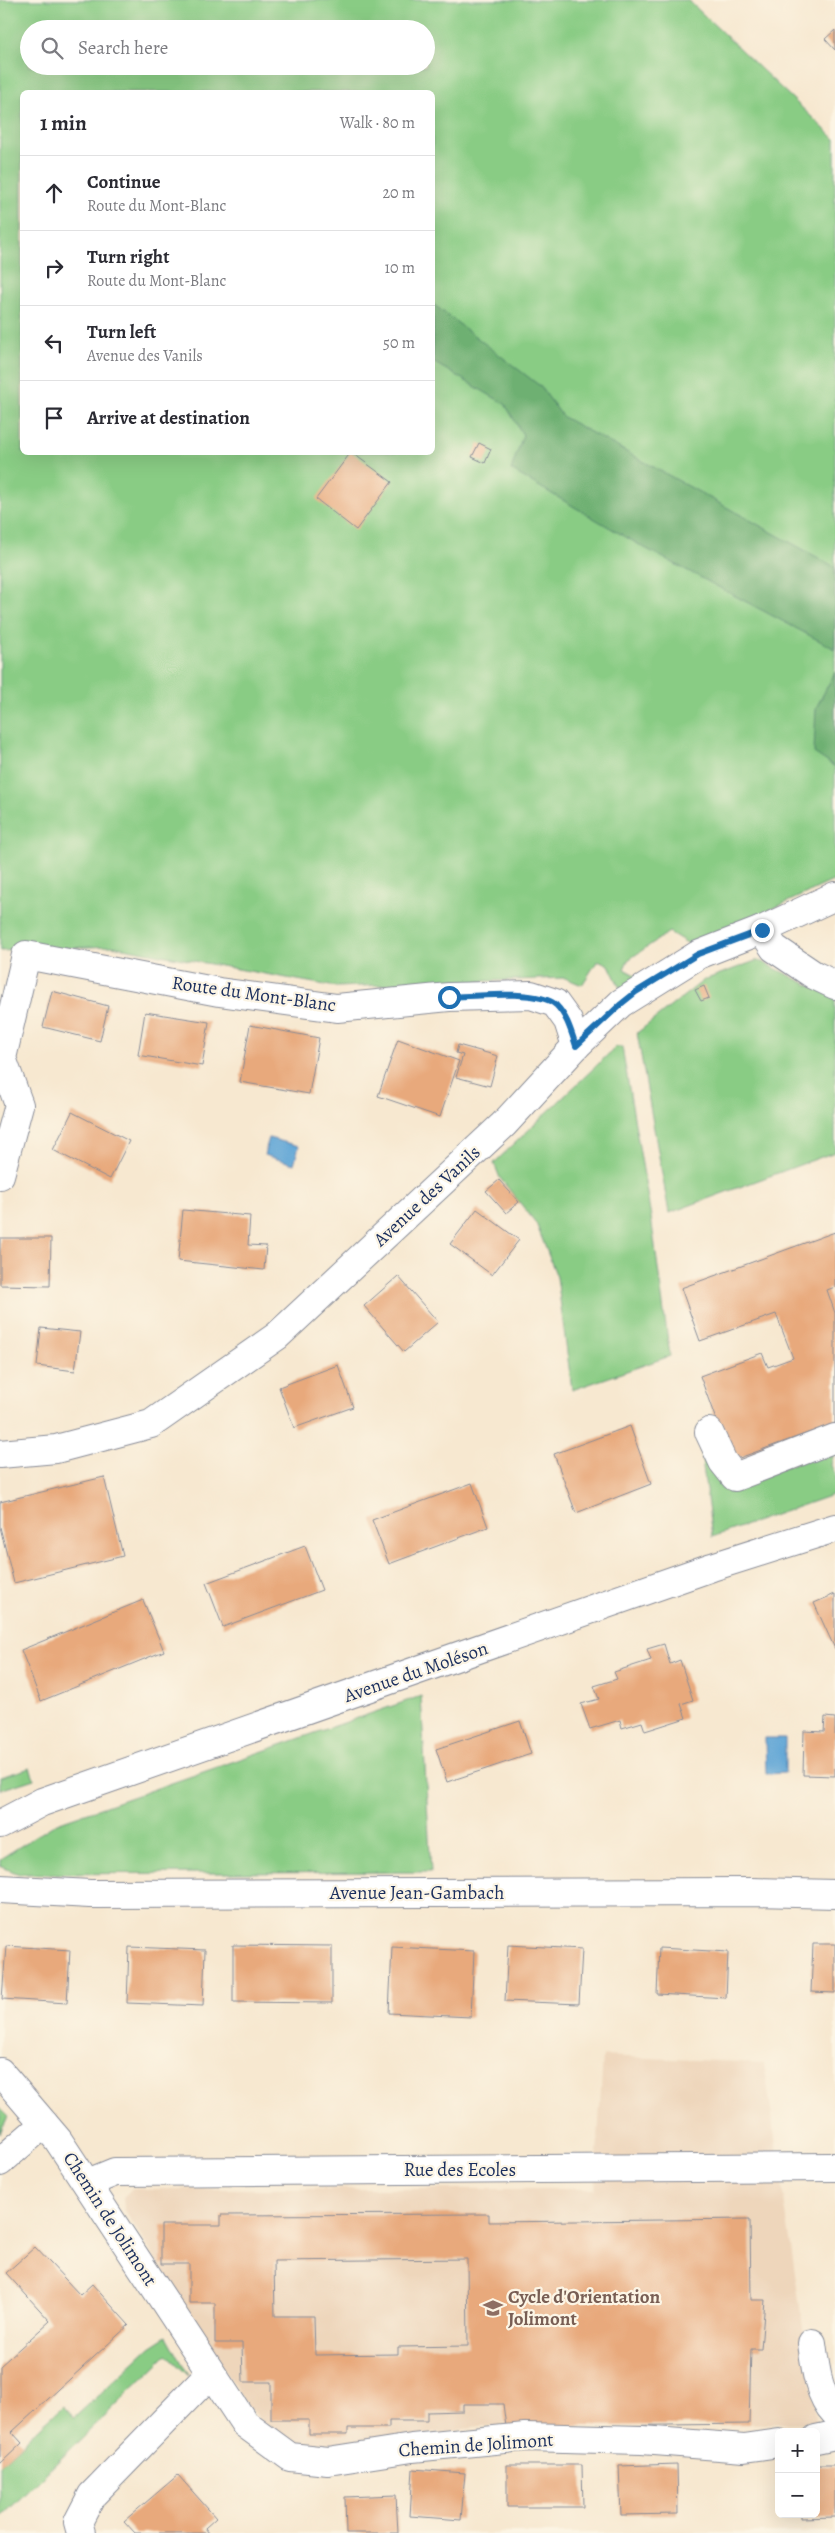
<!DOCTYPE html>
<html lang="en">
<head>
<meta charset="utf-8">
<style>
	body { margin:0; font-family:Alegreya,serif; background:#f7f7f7; color:#2b2b33 }
	.controls { position:absolute; right:15px; bottom:15px; display:grid; overflow:hidden; border-radius:8px; box-shadow:0 5px 20px #0002 }
	.controls button { width:45px; height:45px; display:grid; place-items:center; padding:0; border:0; border-bottom:1px solid #e1e1e2; background:#fff; color:#2b2b33; font:25px sans-serif }
	.stop { position:absolute; width:15px; height:15px; margin:-11px; border:4px solid #1f6fb2; border-radius:50%; background:#fff }
	.stop.end { background:#1f6fb2; border-color:#fff; box-shadow:0 1px 5px #0008 }
	.list { margin:0; padding:0; list-style:none }
	h2 { display:flex; justify-content:space-between; align-items:center; height:65px; margin:0; padding:0 20px; font-size:21px }
	h2 small { font-size:16px; font-weight:400; color:#7c7c81 }
	.list li { display:grid; grid-template-columns:32px 1fr auto; gap:15px; align-items:center; box-sizing:border-box; height:75px; padding:0 20px; border-top:1px solid #e1e1e2 }
	.list b { display:block; font-size:19px; white-space:nowrap }
	.list p { margin:0; font-size:16px; white-space:nowrap; color:#7c7c81 }
	.list em { font-size:16px; font-style:normal; color:#7c7c81 }
	.icon { flex:none; width:28px; height:28px; fill:none; stroke:currentColor; stroke-width:2; stroke-linecap:round; stroke-linejoin:round }
	.map { position:relative; flex:none; width:835px; height:2533px; overflow:hidden }
	.search { position:absolute; background:#fff; box-shadow:0 5px 20px #0002; left:20px; top:20px; width:415px; height:55px; display:flex; align-items:center; gap:12px; box-sizing:border-box; padding:0 18px; border-radius:28px; color:#7c7c81; font-size:19px }
	.panel { position:absolute; background:#fff; box-shadow:0 5px 20px #0002; left:20px; top:90px; width:415px; height:365px; border-radius:8px }
	.map>svg:first-child { display:block }
	.built { fill:#eed6bb }
	.green { fill:#89cc84; stroke:#527e71; fill-rule:evenodd }
	.forest { fill:#6eb072; stroke:#447068 }
	.water { fill:#61a6d6; stroke:#3e6a9a }
	.building { fill:#e8a97b; fill-rule:evenodd }
	.lines { fill:none; stroke-linecap:round; stroke-linejoin:round }
	.minor-casing { stroke:#898c97; stroke-width:30 }
	.minor { stroke:#fff; stroke-width:28 }
	.route { stroke:#1f6fb2; stroke-width:6 }
	.labels { text-anchor:middle; dominant-baseline:central; stroke-width:4.5; stroke-linejoin:round; paint-order:stroke }
	.street-label { font-size:19px; fill:#1b2f5e; stroke:#fcf5e5 }
	.education-label { font-size:19px; font-weight:bold; fill:#785e54; stroke:#fcf5e5; text-anchor:start }
</style>
</head>
<body>
<div class="map">
<svg width="835" height="2533" viewBox="0 0 835 2533">
	<rect width="100%" height="100%" fill="#fcf5e5"/>
	<filter id="ink" filterUnits="userSpaceOnUse"><feTurbulence type="fractalNoise" baseFrequency=".02" numOctaves="2"/><feDisplacementMap in="SourceGraphic" scale="10" xChannelSelector="R" yChannelSelector="G"/><feConvolveMatrix kernelMatrix="1 2 1 2 8 2 1 2 1" color-interpolation-filters="sRGB"/></filter>
	<filter id="wash" filterUnits="userSpaceOnUse"><feTurbulence type="fractalNoise" baseFrequency=".0096" numOctaves="4" result="noise"/><feDisplacementMap in="SourceGraphic" scale="20" xChannelSelector="R" yChannelSelector="G"/><feGaussianBlur stdDeviation="1.12" result="paint"/><feColorMatrix in="noise" values="0 0 0 0 0 0 0 0 0 0 0 0 0 0 0 0 0 1.4 0 .05"/><feComposite in="paint" operator="in"/></filter>
	<g filter="url(#wash)">
		<rect width="100%" height="100%" fill="#f7e8d0"/>
		<!-- built -->
		<polygon class="built" points="603,2056 764,2063 817,2423 480,2427 335,2446 296,2442 270,2430 247,2406 124,2209 123,2197 132,2189 595,2189"/>
		<!-- green -->
		<g class="green">
			<path d="M0,0H688L835,139V880L692,946L669,932L628,960L624,969L637,976V981L622,992L609,965L598,960L582,985L565,978L336,987L112,946L0,951ZM29,29H426V66H29ZM22,92H432V452H22Z"/>
			<polygon points="758,960 835,998 835,1152 669,1213 637,1033 704,980"/>
			<polygon points="616,1047 622,1047 651,1217 670,1356 572,1390 557,1277 536,1223 500,1178 494,1163"/>
			<polygon points="698,1427 701,1428 722,1489 835,1449 831,1465 835,1475 835,1494 712,1537"/>
			<polygon points="421,1696 431,1872 19,1874 0,1866 0,1859 57,1823"/>
			<polygon points="30,1768 34,1779 0,1790 0,1777"/>
			<polygon points="0,2108 8,2116 0,2134"/>
			<polygon points="167,2336 189,2376 167,2355 0,2518 0,2464 63,2406 74,2418 150,2347"/>
		</g>
		<!-- forest -->
		<g class="forest">
			<polygon points="433,304 540,386 563,417 835,567 835,649 643,547 511,470 523,435 505,404 433,362"/>
			<polygon points="835,672 835,767 814,753 816,708"/>
		</g>
		<!-- water -->
		<g class="water">
			<polygon points="269,1138 299,1146 294,1164 264,1155"/>
			<polygon points="765,1738 785,1738 785,1773 766,1774"/>
		</g>
		<g id="blocks">
			<!-- building -->
			<g class="building">
				<polygon points="835,30 835,50 825,39"/>
				<polygon points="479,443 491,449 485,463 472,457"/>
				<polygon points="351,452 392,482 356,530 316,499"/>
				<polygon points="704,986 709,998 701,1001 695,990"/>
				<polygon points="52,991 108,1006 100,1041 43,1027"/>
				<polygon points="145,1012 209,1022 202,1066 138,1055"/>
				<polygon points="250,1025 319,1038 309,1094 240,1082"/>
				<polygon points="398,1039 459,1061 440,1117 378,1096"/>
				<polygon points="458,1045 498,1056 490,1086 456,1077 463,1055 456,1053"/>
				<polygon points="72,1112 129,1141 110,1179 53,1150"/>
				<polygon points="499,1180 519,1202 506,1213 486,1191"/>
				<polygon points="477,1209 519,1240 492,1275 450,1244"/>
				<polygon points="183,1210 250,1216 248,1245 266,1246 264,1270 178,1261"/>
				<polygon points="835,1232 835,1287 827,1290 835,1313 835,1423 731,1461 700,1376 762,1353 768,1367 793,1358 776,1314 700,1341 681,1288"/>
				<polygon points="0,1238 51,1238 50,1286 0,1285"/>
				<polygon points="398,1276 438,1322 404,1352 364,1306"/>
				<polygon points="41,1328 80,1332 75,1371 37,1366"/>
				<polygon points="338,1365 353,1407 294,1428 279,1387"/>
				<polygon points="630,1426 651,1484 576,1513 554,1454"/>
				<polygon points="104,1477 123,1556 14,1583 0,1527 0,1502"/>
				<polygon points="472,1483 488,1527 389,1564 372,1520"/>
				<polygon points="305,1546 322,1590 223,1627 206,1583"/>
				<polygon points="835,1594 835,1649 814,1603"/>
				<polygon points="143,1600 164,1651 41,1701 21,1650"/>
				<polygon points="664,1644 670,1664 680,1660 693,1700 681,1704 686,1718 645,1731 642,1722 622,1728 620,1720 590,1729 581,1704 599,1699 594,1686 617,1679 614,1672 651,1660 647,1649"/>
				<polygon points="825,1717 835,1718 835,1776 803,1775 804,1731 824,1732"/>
				<polygon points="520,1721 531,1754 447,1782 436,1749"/>
				<polygon points="813,1944 835,1944 835,1993 811,1992"/>
				<polygon points="233,1945 332,1946 332,2003 233,2002"/>
				<polygon points="508,1945 582,1949 579,2004 505,2001"/>
				<polygon points="6,1946 70,1950 67,2003 2,1999"/>
				<polygon points="129,1947 205,1950 203,2006 127,2003"/>
				<polygon points="392,1947 474,1951 471,2017 389,2013"/>
				<polygon points="659,1948 728,1952 726,1998 657,1994"/>
				<path d="M489,2214V2222L750,2219L751,2300H765L761,2349H751L749,2424L506,2427L503,2404H463V2411L427,2412V2421H389V2428H348V2434H309V2420H271V2382H243L242,2343H215V2303H189V2264H161V2225H221V2215ZM467,2259L468,2346L398,2347V2354L315,2355L314,2316H275L274,2261Z"/>
				<polygon points="35,2247 80,2295 92,2284 129,2325 12,2432 22,2443 0,2464 0,2366 50,2321 6,2273"/>
				<polygon points="677,2464 678,2514 621,2515 619,2466"/>
				<polygon points="507,2465 582,2465 583,2507 507,2507"/>
				<polygon points="816,2465 835,2465 835,2517 801,2518 801,2514 816,2514"/>
				<polygon points="413,2469 465,2473 461,2520 410,2516"/>
				<polygon points="178,2475 216,2518 205,2528 209,2533 135,2533 124,2521"/>
				<polygon points="396,2495 398,2533 346,2533 345,2497"/>
			</g>
		</g>
	</g>
	<g filter="url(#ink)">
		<use href="#blocks" fill-opacity="0" stroke="#898c97" stroke-width="1"/>
		<g class="lines">
			<defs>
				<g id="minor">
					<polyline points="762,930 774,948 814,975 835,985"/>
					<polyline points="0,1175 19,1105 2,1058 26,955 219,992 337,1008 449,997 531,995 555,1003 568,1021 576,1046"/>
					<polyline points="709,1432 723,1462 735,1477 835,1438"/>
					<polyline points="0,1454 56,1449 151,1424 277,1336 504,1124 576,1046 621,1003 698,955 762,930 835,896"/>
					<polyline points="0,1824 42,1802 712,1567 835,1528"/>
					<polyline points="0,1889 90,1894 751,1892 835,1894"/>
					<polyline points="0,2072 58,2140 245,2424 290,2457 328,2461 412,2448 525,2437 642,2440 744,2448 779,2443"/>
					<polyline points="0,2162 44,2124"/>
					<polyline points="88,2183 115,2172 835,2167"/>
					<path d="M812,2343C815,2366 818,2395 835,2413"/>
					<polyline points="816,2439 835,2435"/>
					<polyline points="81,2533 78,2522 92,2495 211,2373"/>
				</g>
			</defs>
			<!-- minor casing -->
			<use href="#minor" class="minor-casing"/>
			<!-- minor -->
			<use href="#minor" class="minor"/>
		</g>
	</g>
	<g class="lines" filter="url(#ink)">
		<!-- route -->
		<path class="route" d="M449,997C473,996 539,989 556,1005C567,1016 571,1031 576,1046L621,1004L636,992L698,954L762,930"/>
	</g>
	<!-- icons -->
	<defs>
		<symbol id="school-bare" viewBox="-9 -9 18 18"><path d="M0-5L7-2L0 1L-7-2ZM-4 1L0 2.5L4 1V4Q0 6-4 4Z" fill="#8d6e63" stroke="#fcf5e5" stroke-width="2.5" paint-order="stroke"/></symbol>
	</defs>
	<g fill-rule="evenodd">
		<use href="#school-bare" x="479" y="2294" width="28" height="28"/>
	</g>
	<g class="labels">
		<!-- street labels -->
		<g class="street-label">
			<text transform="translate(254 994) rotate(8)">Route du Mont-Blanc</text>
			<text transform="translate(427 1196) rotate(-43)">Avenue des Vanils</text>
			<text transform="translate(416 1672) rotate(-19)">Avenue du Moléson</text>
			<text x="417" y="1893">Avenue Jean-Gambach</text>
			<text x="460" y="2170">Rue des Ecoles</text>
			<text transform="translate(110 2219) rotate(57)">Chemin de Jolimont</text>
			<text transform="translate(476 2445) rotate(-4)">Chemin de Jolimont</text>
		</g>
		<!-- education labels -->
		<g class="education-label">
			<text x="508" y="2297">Cycle d'Orientation<tspan x="508" dy="22">Jolimont</tspan></text>
		</g>
	</g>
</svg>
<div class="controls">
<button>+</button>
<button>−</button>
</div>
<div class="stop" style="left:449px;top:997px"></div>
<div class="stop end" style="left:762px;top:930px"></div>
<div class="search"><svg class="icon" aria-label="search" viewBox="0 0 24 24"><circle cx="10" cy="10" r="6"/><path d="M15 15l6 6"/></svg>Search here</div>
<section class="panel">
<h2>1 min<small>Walk · 80 m</small></h2>
<ul class="list">
<li><svg class="icon" aria-label="ahead" viewBox="0 0 24 24"><path d="M12 20V5M6 11l6-6 6 6"/></svg><div><b>Continue</b><p>Route du Mont-Blanc</p></div><em>20 m</em></li>
<li><svg class="icon" aria-label="right" viewBox="0 0 24 24"><path d="M7 20v-9h11M14 6l5 5-5 5"/></svg><div><b>Turn right</b><p>Route du Mont-Blanc</p></div><em>10 m</em></li>
<li><svg class="icon" aria-label="left" viewBox="0 0 24 24"><path d="M17 20v-9H6M10 6l-5 5 5 5"/></svg><div><b>Turn left</b><p>Avenue des Vanils</p></div><em>50 m</em></li>
<li><svg class="icon" aria-label="arrive" viewBox="0 0 24 24"><path d="M6 21V4h12l-3 4 3 4H6"/></svg><div><b>Arrive at destination</b></div></li>
</ul>
</section>
</div>
</body>
</html>
